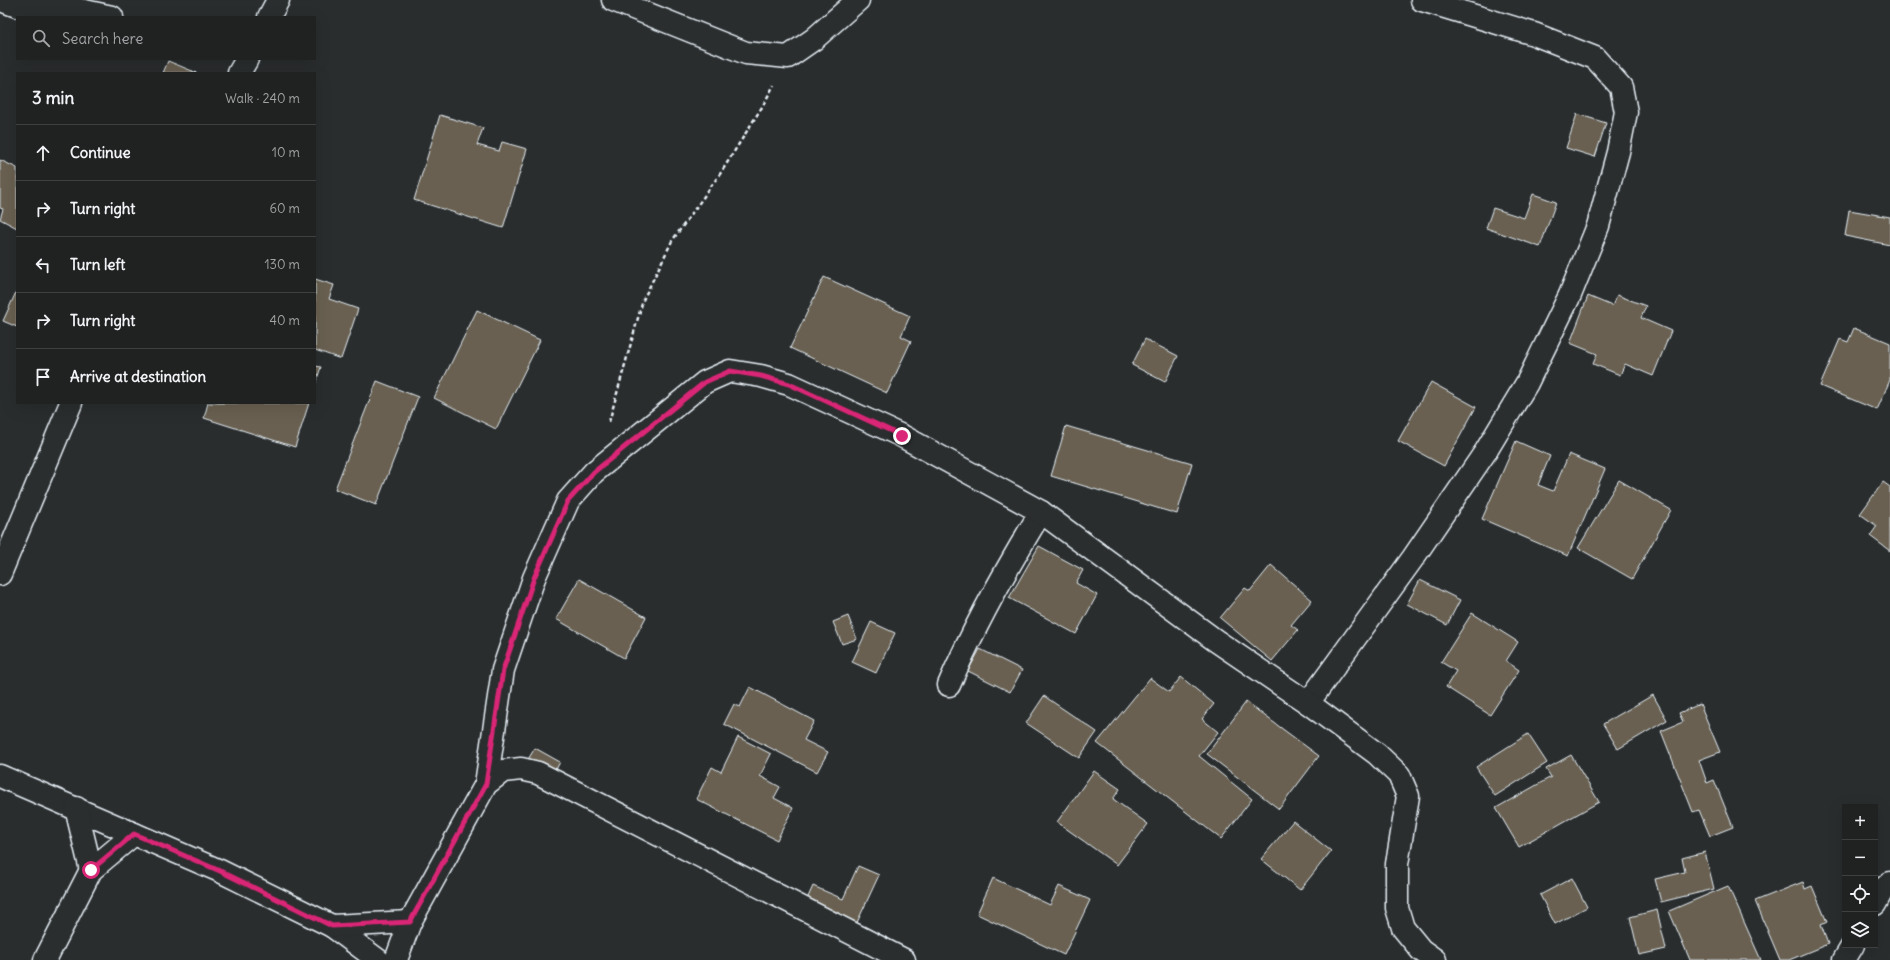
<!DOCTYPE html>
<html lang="en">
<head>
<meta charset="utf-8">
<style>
	body { margin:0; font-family:Delius,sans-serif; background:#282a2a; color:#f1f3f6 }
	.controls { position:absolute; right:12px; bottom:12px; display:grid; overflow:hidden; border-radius:0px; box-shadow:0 4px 16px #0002 }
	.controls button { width:36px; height:36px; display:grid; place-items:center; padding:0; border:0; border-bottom:1px solid #3d3f40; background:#202222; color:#f1f3f6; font:20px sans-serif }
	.stop { position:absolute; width:12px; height:12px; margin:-9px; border:3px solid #db2777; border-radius:50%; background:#fff }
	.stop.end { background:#db2777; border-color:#fff; box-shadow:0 1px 4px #0008 }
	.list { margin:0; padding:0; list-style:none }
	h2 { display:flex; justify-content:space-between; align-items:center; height:52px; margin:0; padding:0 16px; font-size:17px }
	h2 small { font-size:13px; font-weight:400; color:#a2a4a5 }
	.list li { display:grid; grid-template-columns:26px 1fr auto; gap:12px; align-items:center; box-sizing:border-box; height:56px; padding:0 16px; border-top:1px solid #3d3f40 }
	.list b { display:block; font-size:15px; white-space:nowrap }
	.list em { font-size:13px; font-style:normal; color:#a2a4a5 }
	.icon { flex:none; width:22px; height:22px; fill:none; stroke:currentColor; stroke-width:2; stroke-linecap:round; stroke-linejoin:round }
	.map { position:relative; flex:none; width:1890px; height:960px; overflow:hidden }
	.search { position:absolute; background:#202222; box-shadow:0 4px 16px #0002; left:16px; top:16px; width:300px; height:44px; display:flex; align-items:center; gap:10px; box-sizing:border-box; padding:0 14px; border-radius:0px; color:#a2a4a5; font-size:15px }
	.panel { position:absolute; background:#202222; box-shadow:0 4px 16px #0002; left:16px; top:72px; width:300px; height:332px; border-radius:0px }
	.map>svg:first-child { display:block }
	.building { fill:#696151; stroke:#e8f1f8 }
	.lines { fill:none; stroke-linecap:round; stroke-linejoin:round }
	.minor-casing { stroke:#e8f1f8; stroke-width:25 }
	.path { stroke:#e8f1f8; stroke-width:2.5; stroke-dasharray:4 3; stroke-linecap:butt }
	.minor { stroke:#2a2d2e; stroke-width:22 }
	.route { stroke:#db2777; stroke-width:5 }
</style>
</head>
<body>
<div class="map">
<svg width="1890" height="960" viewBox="0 0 1890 960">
	<rect width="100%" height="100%" fill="#2a2d2e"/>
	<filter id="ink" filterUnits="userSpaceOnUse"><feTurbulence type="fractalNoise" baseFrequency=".025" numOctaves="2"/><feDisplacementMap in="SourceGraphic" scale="8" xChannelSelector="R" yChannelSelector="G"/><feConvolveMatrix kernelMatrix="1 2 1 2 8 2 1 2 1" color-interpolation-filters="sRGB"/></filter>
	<g filter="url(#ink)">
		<!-- building -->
		<g class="building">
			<polygon points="168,61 197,73 163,73"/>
			<polygon points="1577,114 1606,123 1595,157 1566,148"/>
			<polygon points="440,115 483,128 477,145 499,151 502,142 527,149 503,228 414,200"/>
			<polygon points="0,160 17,168 17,228 0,219 3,209 0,208"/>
			<polygon points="1533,194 1556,202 1540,247 1486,228 1493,208 1524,218"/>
			<polygon points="1849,210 1890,217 1890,245 1845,236"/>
			<polygon points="824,277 910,316 901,336 911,341 887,393 790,348"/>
			<polygon points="315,279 334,285 329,299 358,309 341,359 315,350"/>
			<polygon points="17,290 17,327 3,321"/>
			<polygon points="1617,295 1646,306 1641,318 1671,331 1653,376 1625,364 1620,375 1593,364 1597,354 1570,343 1588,296 1612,306"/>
			<polygon points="477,310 540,340 496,429 434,398"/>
			<polygon points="1854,328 1890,343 1890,380 1877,410 1820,386 1840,339 1848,342"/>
			<polygon points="1145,339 1178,356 1165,382 1132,365"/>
			<polygon points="315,366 321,367 315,385"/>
			<polygon points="377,381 418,397 376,505 335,489"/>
			<polygon points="1431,382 1476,407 1444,466 1398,441"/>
			<polygon points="208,403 309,403 295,447 204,418"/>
			<polygon points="1066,426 1192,463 1177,514 1051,476"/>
			<polygon points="1516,441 1550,456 1538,485 1553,491 1569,454 1605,469 1568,556 1482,519"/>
			<polygon points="1619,480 1671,510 1632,579 1578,548"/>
			<polygon points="1883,482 1890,487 1890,551 1870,536 1877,526 1860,514"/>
			<polygon points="1039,546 1083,570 1076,583 1097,595 1076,634 1009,598"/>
			<polygon points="1271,565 1312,600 1291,625 1298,630 1272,661 1220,618 1245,588 1250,591"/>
			<polygon points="579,579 646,617 624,658 556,619"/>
			<polygon points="1420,580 1460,600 1447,625 1407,604"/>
			<polygon points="1472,613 1518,642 1506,661 1519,670 1490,715 1446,687 1456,671 1441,662"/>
			<polygon points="848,616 857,639 842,644 833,622"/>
			<polygon points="871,622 895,633 876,673 852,662"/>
			<polygon points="980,649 1022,670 1010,692 968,671"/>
			<polygon points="1181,677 1214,704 1202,719 1218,732 1199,756 1252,799 1221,839 1097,743 1150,678 1169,692"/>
			<polygon points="750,687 814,721 804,740 828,752 817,772 724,724 734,704 740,707"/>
			<polygon points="1653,695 1667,720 1618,749 1603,724"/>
			<polygon points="1044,696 1097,732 1079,758 1026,723"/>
			<polygon points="1246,702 1319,756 1279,809 1207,754"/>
			<polygon points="1700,704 1720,752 1699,760 1707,783 1714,780 1733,827 1710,836 1699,810 1693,812 1661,731 1683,722 1679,713"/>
			<polygon points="1528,734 1547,763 1495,796 1476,767"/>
			<polygon points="738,737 771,754 760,776 780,787 774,798 793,808 777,840 696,799 712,767 721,772"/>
			<polygon points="535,748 560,762 553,775 527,761"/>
			<polygon points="1571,755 1599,802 1519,847 1496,808 1551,777 1546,769"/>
			<polygon points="1094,771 1120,789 1113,799 1148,824 1117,865 1057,822"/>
			<polygon points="1293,821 1331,851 1300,890 1261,859"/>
			<polygon points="1705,852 1714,889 1661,902 1655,879 1685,872 1682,858"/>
			<polygon points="858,866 879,875 854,929 804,906 813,886 843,899"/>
			<polygon points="993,878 1050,905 1059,886 1090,900 1064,955 977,914"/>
			<polygon points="1572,878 1587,907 1555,924 1540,895"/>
			<polygon points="1803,882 1805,889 1812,886 1827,922 1821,925 1828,944 1789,960 1780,960 1755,901"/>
			<polygon points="1728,886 1761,960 1690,960 1669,911"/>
			<polygon points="1657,910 1666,949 1639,955 1630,917"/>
		</g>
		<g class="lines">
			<defs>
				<g id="minor">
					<polyline points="1,0 22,8 80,10 112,17"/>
					<polyline points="613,0 746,53 788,57 814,39 858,0"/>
					<polyline points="269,17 278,0"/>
					<polyline points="239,73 247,59"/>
					<polyline points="0,574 71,403"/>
					<path d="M949,685C975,624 1006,569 1041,512"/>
					<polyline points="1308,703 1413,558 1486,451 1527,383 1570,295 1598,226 1618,152 1626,112 1621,87 1595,58 1534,34 1422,0"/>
					<polyline points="0,776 220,871 332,926 378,960"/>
					<polyline points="486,784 503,670 534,578 568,501 594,472 705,382 730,371 761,376 789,384 902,436 1041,512 1215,640 1308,703 1377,754 1399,775 1408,796 1397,864 1397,908 1403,928 1421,950 1435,960"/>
					<polyline points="76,808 91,870"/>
					<polyline points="1875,904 1883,889 1890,883"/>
					<polyline points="332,926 410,922"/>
					<polyline points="45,960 91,870 134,834"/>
					<polyline points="396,960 410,922 486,784 503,771 521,769 538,773 904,960"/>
					<polyline points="1844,960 1853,945"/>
				</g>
			</defs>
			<!-- minor casing -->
			<use href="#minor" class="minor-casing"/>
			<!-- path -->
			<polyline class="path" points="609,422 643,300 672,241 722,171 762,107 774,85"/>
			<!-- minor -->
			<use href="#minor" class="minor"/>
		</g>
	</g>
	<g class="lines" filter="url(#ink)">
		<!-- route -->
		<polyline class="route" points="91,870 134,834 220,871 332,926 410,922 486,784 503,670 534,578 568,501 594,472 705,382 730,371 761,376 789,384 902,436"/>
	</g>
</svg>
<div class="controls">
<button>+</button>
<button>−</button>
<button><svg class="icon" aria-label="locate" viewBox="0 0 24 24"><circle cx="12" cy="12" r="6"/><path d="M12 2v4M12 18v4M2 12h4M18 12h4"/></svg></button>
<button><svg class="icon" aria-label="layers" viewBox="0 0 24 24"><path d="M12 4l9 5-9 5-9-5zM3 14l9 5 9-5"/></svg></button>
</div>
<div class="stop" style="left:91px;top:870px"></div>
<div class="stop end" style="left:902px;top:436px"></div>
<div class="search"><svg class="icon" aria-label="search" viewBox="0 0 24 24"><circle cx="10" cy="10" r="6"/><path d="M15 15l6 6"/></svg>Search here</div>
<section class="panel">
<h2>3 min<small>Walk · 240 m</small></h2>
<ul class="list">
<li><svg class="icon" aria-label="ahead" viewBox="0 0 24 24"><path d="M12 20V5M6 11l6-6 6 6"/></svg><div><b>Continue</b></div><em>10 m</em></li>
<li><svg class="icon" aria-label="right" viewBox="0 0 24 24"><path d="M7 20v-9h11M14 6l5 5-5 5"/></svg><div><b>Turn right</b></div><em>60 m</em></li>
<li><svg class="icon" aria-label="left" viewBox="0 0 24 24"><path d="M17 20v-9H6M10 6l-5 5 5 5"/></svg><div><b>Turn left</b></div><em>130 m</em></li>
<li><svg class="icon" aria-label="right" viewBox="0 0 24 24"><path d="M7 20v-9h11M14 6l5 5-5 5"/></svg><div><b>Turn right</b></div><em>40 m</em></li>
<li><svg class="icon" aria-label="arrive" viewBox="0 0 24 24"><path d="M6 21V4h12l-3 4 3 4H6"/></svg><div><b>Arrive at destination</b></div></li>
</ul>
</section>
</div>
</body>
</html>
